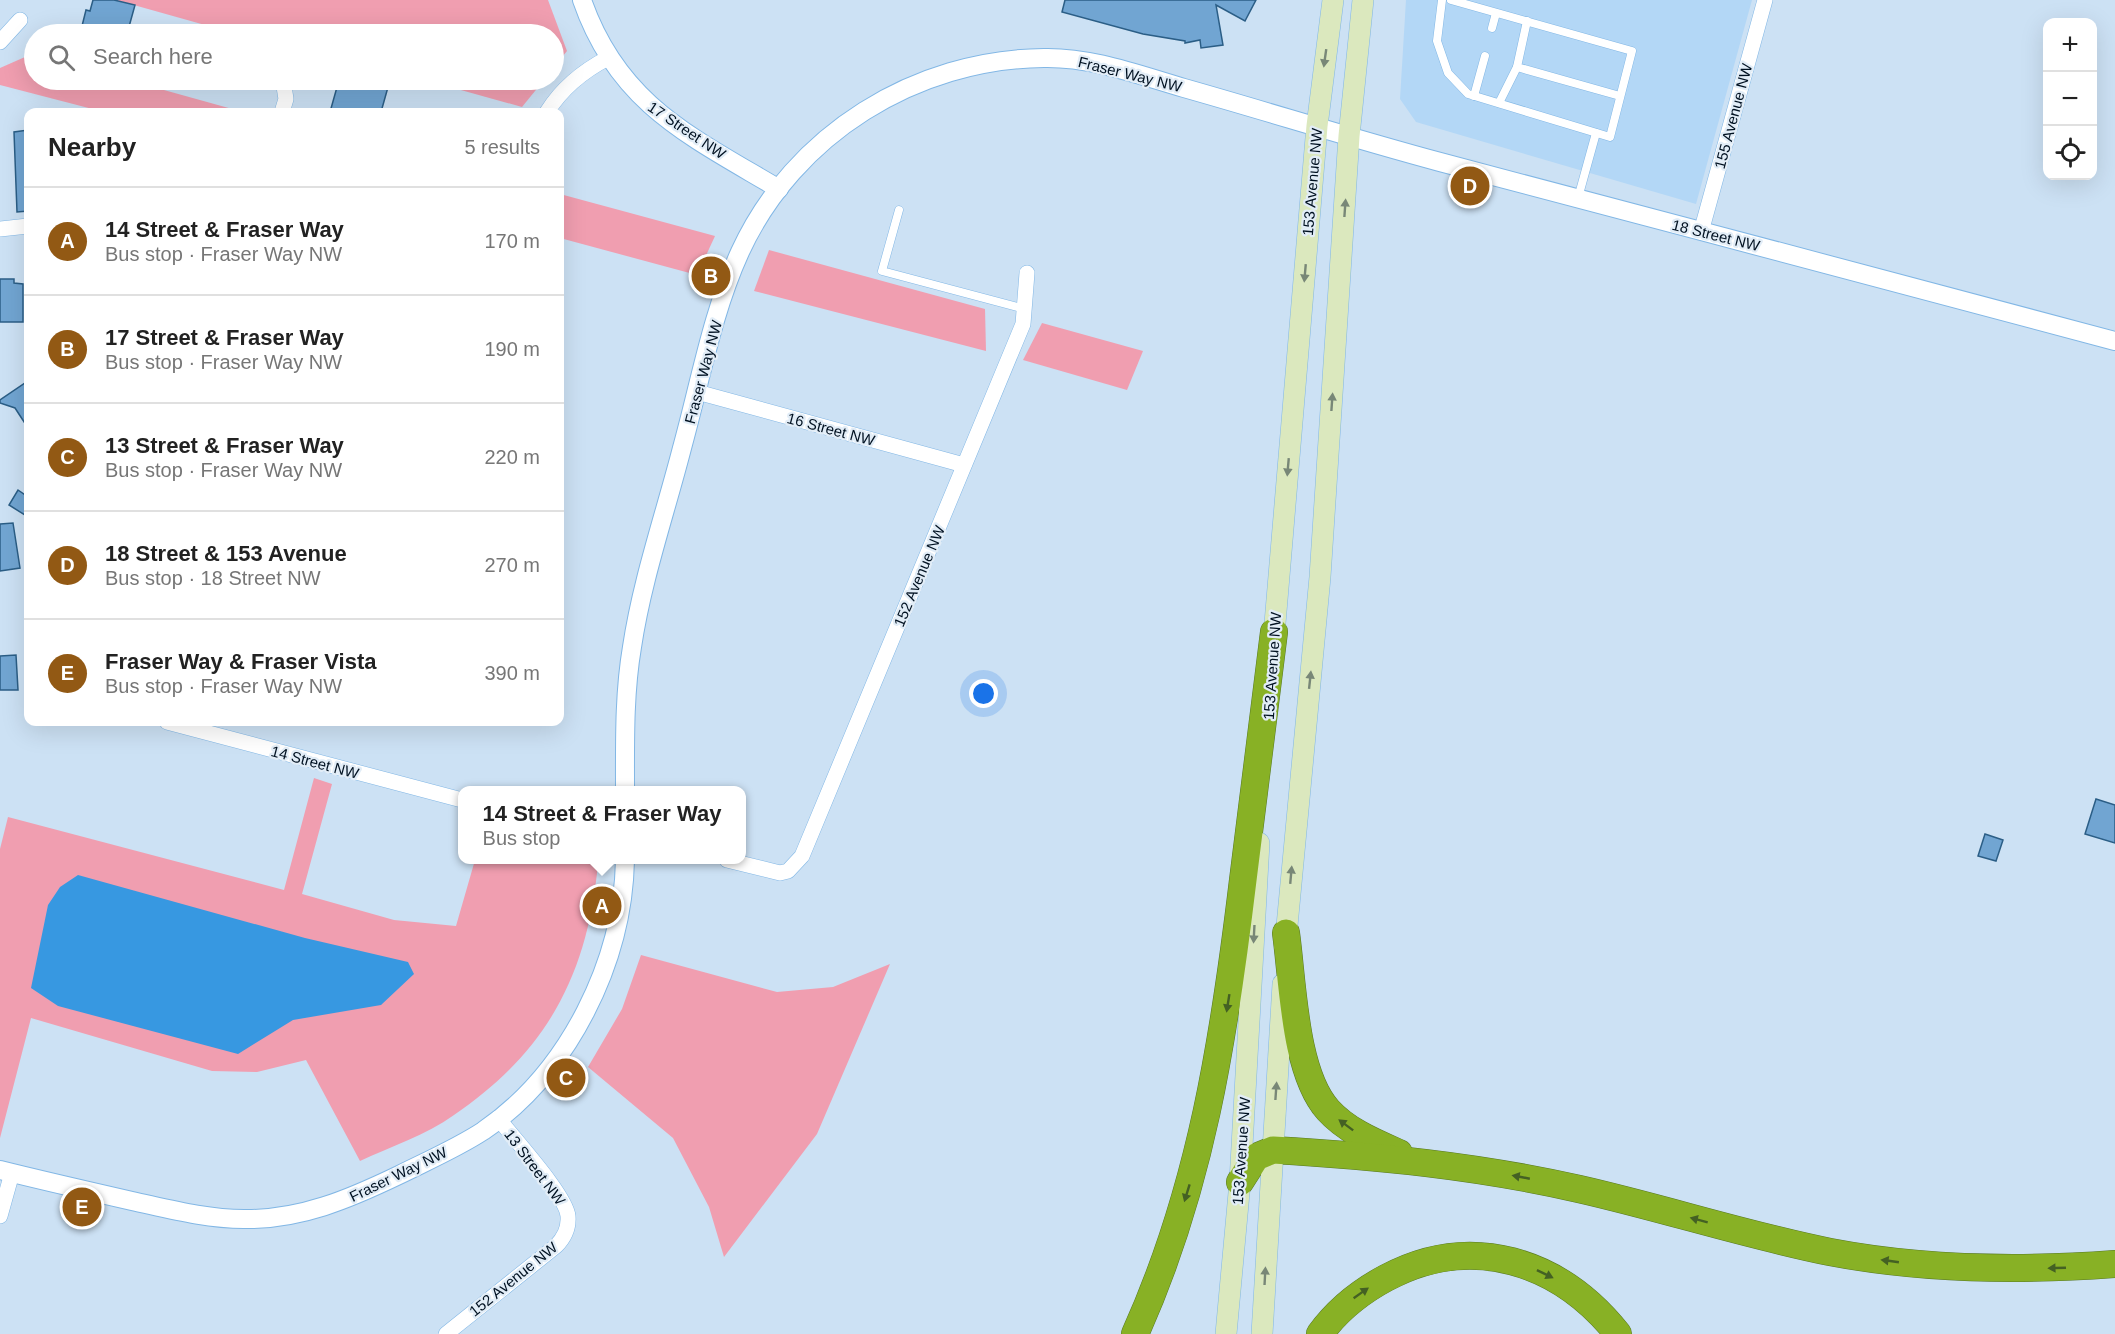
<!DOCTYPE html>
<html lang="en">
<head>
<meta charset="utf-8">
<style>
	body { margin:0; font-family:Arial,sans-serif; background:#f2f2f2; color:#222 }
	.controls { position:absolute; right:18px; top:18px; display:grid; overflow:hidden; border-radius:12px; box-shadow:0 6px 24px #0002 }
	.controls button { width:54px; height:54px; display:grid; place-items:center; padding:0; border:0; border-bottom:2px solid #e0e0e0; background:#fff; color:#222; font:30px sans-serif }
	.you { position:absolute; left:984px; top:694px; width:21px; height:21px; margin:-15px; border:4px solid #fff; border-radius:50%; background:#1a73e8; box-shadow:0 0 0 9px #1a73e833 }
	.badge { display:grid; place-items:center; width:39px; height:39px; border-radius:50%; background:#925914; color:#fff; font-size:20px; font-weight:700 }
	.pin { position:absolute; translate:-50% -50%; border:3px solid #fff; box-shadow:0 2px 6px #0006 }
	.popup { position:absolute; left:458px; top:786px; width:288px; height:78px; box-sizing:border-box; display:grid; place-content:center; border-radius:12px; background:#fff; filter:drop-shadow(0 2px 4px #0005); font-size:20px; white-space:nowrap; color:#767676 }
	.popup b { font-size:22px; color:#222 }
	.popup::after { content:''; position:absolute; left:50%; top:100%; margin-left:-12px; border:12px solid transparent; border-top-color:#fff }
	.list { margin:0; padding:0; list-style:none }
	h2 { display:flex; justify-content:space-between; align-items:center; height:78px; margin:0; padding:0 24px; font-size:26px }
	h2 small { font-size:20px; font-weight:400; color:#767676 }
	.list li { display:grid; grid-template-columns:39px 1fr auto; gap:18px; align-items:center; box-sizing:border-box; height:108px; padding:0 24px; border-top:2px solid #e0e0e0 }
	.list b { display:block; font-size:22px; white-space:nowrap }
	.list p { margin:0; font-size:20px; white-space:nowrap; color:#767676 }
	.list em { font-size:20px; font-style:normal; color:#767676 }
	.icon { flex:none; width:33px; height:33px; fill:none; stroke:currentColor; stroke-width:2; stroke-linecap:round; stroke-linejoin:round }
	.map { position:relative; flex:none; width:2115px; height:1334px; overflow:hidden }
	.search { position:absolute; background:#fff; box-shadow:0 6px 24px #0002; left:24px; top:24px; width:540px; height:66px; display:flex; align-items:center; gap:15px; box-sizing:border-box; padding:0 21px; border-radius:33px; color:#767676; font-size:22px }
	.panel { position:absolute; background:#fff; box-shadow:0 6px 24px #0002; left:24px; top:108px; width:540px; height:618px; border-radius:12px }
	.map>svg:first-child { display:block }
	.built { fill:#b3d7f6 }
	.green { fill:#f09eb0 }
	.water { fill:#3798e1 }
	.building { fill:#71a5d2; stroke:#2b5e86; stroke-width:1.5 }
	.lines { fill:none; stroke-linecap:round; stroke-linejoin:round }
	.service-casing { stroke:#82b7e5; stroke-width:9 }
	.minor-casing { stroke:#82b7e5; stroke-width:16 }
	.tertiary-casing { stroke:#82b7e5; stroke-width:20 }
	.secondary-casing { stroke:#82b7e5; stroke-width:22 }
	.motorway-casing { stroke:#587924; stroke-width:28 }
	.service { stroke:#fff; stroke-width:8 }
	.minor { stroke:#fff; stroke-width:15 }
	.tertiary { stroke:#fff; stroke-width:18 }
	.secondary { stroke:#dbe8be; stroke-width:21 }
	.motorway { stroke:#88b125; stroke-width:27 }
	.oneway { fill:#788777 }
	.oneway2 { fill:#446123 }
	.labels { text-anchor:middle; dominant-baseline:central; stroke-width:4.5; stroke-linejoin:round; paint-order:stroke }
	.street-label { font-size:15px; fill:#001121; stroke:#e2edf7 }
</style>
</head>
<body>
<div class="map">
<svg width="2115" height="1334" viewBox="0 0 2115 1334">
	<rect width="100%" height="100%" fill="#cce1f4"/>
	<!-- built -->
	<polygon class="built" points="1406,0 1752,0 1696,204 1416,122 1400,99"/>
	<!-- green -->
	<g class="green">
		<polygon points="116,0 548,0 567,51 554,67 554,34 237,34"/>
		<polygon points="34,53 34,80 128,80 243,112 104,112 0,85 0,68"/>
		<polygon points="425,80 544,80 522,107"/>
		<polygon points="560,194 715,236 697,275 560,238"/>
		<polygon points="769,250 985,309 986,351 754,291"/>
		<polygon points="1042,323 1143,351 1127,390 1023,360"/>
		<path d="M314,778L332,784L302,894L394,920L456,926L475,860H596L598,863C588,974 547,1052 454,1115C426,1135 390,1147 360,1161L306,1060L257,1072L212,1071L31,1018L0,1138V849L8,817L284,890Z"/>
		<polygon points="641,955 777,992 833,987 890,964 817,1134 724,1257 709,1207 673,1138 588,1067 622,1009"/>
	</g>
	<!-- water -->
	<polygon class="water" points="78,875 305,938 408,962 414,974 381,1005 293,1020 238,1054 58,1006 31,988 48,905 60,887"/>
	<!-- building -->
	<g class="building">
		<polygon points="93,0 114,0 135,5 127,34 80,34 86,10 90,11"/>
		<polygon points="1065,0 1256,0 1245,21 1216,5 1223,45 1201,48 1200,40 1185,43 1185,41 1143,34 1062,12"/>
		<polygon points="339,80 390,80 381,112 330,112"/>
		<polygon points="28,130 28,211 17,212 14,132"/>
		<polygon points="0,279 14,279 14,283 23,284 23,322 0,322"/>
		<polygon points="28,381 28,428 15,408 0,403 0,400"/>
		<polygon points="18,490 28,497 28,517 9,505"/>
		<polygon points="13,523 20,568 0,571 0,524"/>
		<polygon points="16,655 18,690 0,690 0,656"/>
		<polygon points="2096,799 2115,805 2115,843 2085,834"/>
		<polygon points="1985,834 2003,840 1996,861 1978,856"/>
	</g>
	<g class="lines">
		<defs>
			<g id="service">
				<polyline points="1442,0 1437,41 1448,73 1468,94 1610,137 1632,51 1451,0"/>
				<polyline points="1527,21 1517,67 1620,96"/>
				<polyline points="1492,28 1496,13"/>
				<polyline points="1474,96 1485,56"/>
				<polyline points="1499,103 1517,67"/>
				<polyline points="1578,198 1596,133"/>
				<polyline points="899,210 882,271 1025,309"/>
			</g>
			<g id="minor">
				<polyline points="0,42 20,20"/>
				<polyline points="282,112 286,99 283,80"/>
				<path d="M547,112C562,88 583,71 608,58"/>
				<polyline points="0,229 28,226"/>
				<polyline points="1701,232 1765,0"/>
				<polyline points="697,392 964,465"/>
				<polyline points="167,722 462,800"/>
				<polyline points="727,860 780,873 788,871 802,856 1023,324 1027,273"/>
				<polyline points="0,1216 12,1173"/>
				<path d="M446,1334L556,1246C564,1238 569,1228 568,1216C566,1195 513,1138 498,1118"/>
			</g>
			<g id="tertiary">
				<path d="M582,0C618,104 690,136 779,189"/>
				<path d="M625,790C625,743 624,694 632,647C642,580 665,514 682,448C700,383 712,313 740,252C794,134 916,59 1044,58C1092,57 1139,75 1184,88C1269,112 1354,139 1440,162C1665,222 1890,280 2115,341"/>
				<path d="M0,1170C44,1181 88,1191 132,1201C169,1209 206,1219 244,1219C300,1220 349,1199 399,1175C427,1161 457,1148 483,1131C569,1072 623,962 625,860"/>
			</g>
			<g id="secondary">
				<polyline points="1273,647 1317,126 1333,0"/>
				<polyline points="1285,947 1320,577 1349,136 1363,0"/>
				<polyline points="1226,1334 1240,1182 1259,843"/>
				<polyline points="1262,1334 1283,984"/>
			</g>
			<g id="motorway">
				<path d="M1286,933C1293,983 1294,1072 1328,1110C1347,1131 1374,1142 1399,1153"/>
				<path d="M1240,1182L1256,1157L1273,1150C1376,1156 1478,1166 1579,1189C1663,1208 1745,1235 1830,1252C1924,1270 2019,1271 2115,1264"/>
				<path d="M1135,1334C1201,1188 1224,1039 1243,880C1253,798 1263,715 1274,632"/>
				<path d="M1320,1334C1338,1309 1360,1292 1386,1278C1472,1232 1560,1261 1618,1334"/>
			</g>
		</defs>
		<!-- service casing -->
		<use href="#service" class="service-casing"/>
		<!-- minor casing -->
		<use href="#minor" class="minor-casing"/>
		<!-- tertiary casing -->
		<use href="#tertiary" class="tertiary-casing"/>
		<!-- secondary casing -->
		<use href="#secondary" class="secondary-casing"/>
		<!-- motorway casing -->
		<use href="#motorway" class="motorway-casing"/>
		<!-- service -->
		<use href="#service" class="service"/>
		<!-- minor -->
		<use href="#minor" class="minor"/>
		<!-- tertiary -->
		<use href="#tertiary" class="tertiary"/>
		<!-- secondary -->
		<use href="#secondary" class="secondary"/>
		<!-- motorway -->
		<use href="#motorway" class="motorway"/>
	</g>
	<!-- one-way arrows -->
	<defs><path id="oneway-solid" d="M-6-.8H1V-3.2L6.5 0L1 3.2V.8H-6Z" transform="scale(1.5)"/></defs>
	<g class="oneway">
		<use href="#oneway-solid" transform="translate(1325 58) rotate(98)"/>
		<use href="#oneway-solid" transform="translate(1345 208) rotate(-86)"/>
		<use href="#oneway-solid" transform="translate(1305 273) rotate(95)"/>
		<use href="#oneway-solid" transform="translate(1332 402) rotate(-86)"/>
		<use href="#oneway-solid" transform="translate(1288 467) rotate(95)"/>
		<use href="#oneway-solid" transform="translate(1310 680) rotate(-84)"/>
		<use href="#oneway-solid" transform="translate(1291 875) rotate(-85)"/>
		<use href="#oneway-solid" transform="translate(1254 934) rotate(93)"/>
		<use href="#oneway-solid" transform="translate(1276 1091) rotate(-86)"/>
		<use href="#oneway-solid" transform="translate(1265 1276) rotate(-87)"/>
	</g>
	<g class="oneway2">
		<use href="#oneway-solid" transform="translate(1228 1003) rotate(99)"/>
		<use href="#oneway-solid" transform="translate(1346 1125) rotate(-143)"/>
		<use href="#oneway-solid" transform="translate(1521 1177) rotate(-169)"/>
		<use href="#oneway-solid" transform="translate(1187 1193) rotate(107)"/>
		<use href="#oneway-solid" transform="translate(1699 1220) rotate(-165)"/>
		<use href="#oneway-solid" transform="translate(1890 1261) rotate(-172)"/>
		<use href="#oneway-solid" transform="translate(2057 1268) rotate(178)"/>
		<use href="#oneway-solid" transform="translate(1545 1274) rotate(26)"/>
		<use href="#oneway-solid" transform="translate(1361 1293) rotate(-35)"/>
	</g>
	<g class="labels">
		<!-- street labels -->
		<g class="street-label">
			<text transform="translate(1130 74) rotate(14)">Fraser Way NW</text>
			<text transform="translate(1733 116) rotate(-75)">155 Avenue NW</text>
			<text transform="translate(687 130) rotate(34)">17 Street NW</text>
			<text transform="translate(1312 182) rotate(-85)">153 Avenue NW</text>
			<text transform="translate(1716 235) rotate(14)">18 Street NW</text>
			<text transform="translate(703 372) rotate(-75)">Fraser Way NW</text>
			<text transform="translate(831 429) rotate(15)">16 Street NW</text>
			<text transform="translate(919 576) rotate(-67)">152 Avenue NW</text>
			<text transform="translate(1272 666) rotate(-86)">153 Avenue NW</text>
			<text transform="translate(315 762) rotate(15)">14 Street NW</text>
			<text transform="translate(1241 1151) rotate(-86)">153 Avenue NW</text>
			<text transform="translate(535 1167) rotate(53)">13 Street NW</text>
			<text transform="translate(398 1174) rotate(-26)">Fraser Way NW</text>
			<text transform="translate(513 1279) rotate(-39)">152 Avenue NW</text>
		</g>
	</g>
</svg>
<div class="controls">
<button>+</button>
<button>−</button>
<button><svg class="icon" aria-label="locate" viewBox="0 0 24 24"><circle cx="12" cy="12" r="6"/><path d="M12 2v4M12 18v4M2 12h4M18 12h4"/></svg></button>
</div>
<div class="you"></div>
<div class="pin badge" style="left:602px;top:906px">A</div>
<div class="popup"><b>14 Street &amp; Fraser Way</b>Bus stop</div>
<div class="pin badge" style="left:711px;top:276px">B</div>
<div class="pin badge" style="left:566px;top:1078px">C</div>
<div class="pin badge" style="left:1470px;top:186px">D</div>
<div class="pin badge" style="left:82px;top:1207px">E</div>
<div class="search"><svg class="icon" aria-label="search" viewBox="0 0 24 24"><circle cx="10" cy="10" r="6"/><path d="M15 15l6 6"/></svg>Search here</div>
<section class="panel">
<h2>Nearby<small>5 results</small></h2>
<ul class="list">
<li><span class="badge">A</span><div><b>14 Street &amp; Fraser Way</b><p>Bus stop · Fraser Way NW</p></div><em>170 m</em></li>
<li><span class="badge">B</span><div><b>17 Street &amp; Fraser Way</b><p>Bus stop · Fraser Way NW</p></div><em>190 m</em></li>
<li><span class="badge">C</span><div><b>13 Street &amp; Fraser Way</b><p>Bus stop · Fraser Way NW</p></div><em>220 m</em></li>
<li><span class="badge">D</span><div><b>18 Street &amp; 153 Avenue</b><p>Bus stop · 18 Street NW</p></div><em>270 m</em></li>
<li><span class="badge">E</span><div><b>Fraser Way &amp; Fraser Vista</b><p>Bus stop · Fraser Way NW</p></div><em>390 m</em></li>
</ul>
</section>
</div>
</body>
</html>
